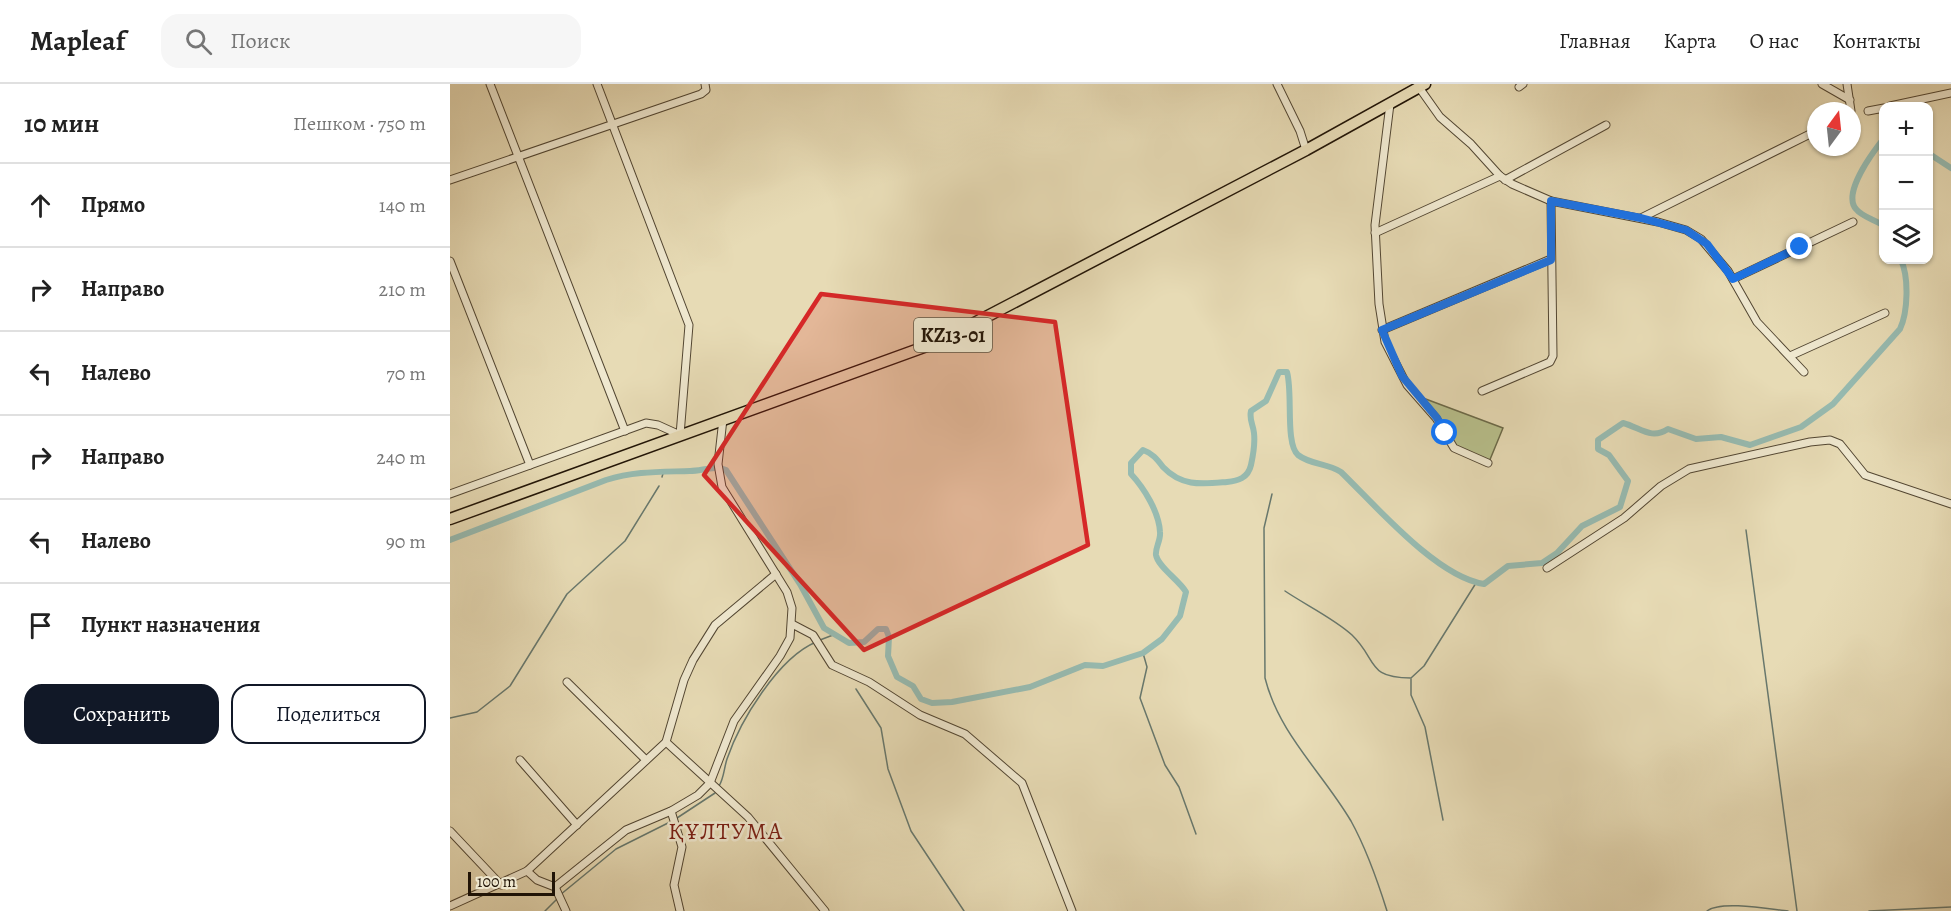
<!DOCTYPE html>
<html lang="ru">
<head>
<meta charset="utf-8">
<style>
	body { margin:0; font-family:Alegreya,serif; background:#f6f6f6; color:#222 }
	.controls { position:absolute; right:18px; top:18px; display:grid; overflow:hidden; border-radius:12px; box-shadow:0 2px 4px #0004 }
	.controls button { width:54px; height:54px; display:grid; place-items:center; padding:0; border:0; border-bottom:2px solid #e0e0e0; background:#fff; color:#222; font:30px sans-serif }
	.compass { position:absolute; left:1357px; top:18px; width:54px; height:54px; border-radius:50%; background:#fff; box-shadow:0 2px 4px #0004; rotate:15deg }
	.scale { position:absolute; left:18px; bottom:15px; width:87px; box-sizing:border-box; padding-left:6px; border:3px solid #211406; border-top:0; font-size:16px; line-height:21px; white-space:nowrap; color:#211406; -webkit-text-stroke:4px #efe8cf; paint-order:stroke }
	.stop { position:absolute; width:18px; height:18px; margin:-14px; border:4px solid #1a73e8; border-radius:50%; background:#fff }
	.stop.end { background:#1a73e8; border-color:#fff; box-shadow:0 2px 6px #0008 }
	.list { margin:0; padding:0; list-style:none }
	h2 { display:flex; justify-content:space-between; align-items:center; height:78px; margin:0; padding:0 24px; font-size:26px }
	h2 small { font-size:20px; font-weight:400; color:#767676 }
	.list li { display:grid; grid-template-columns:39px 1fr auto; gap:18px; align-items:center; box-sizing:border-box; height:84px; padding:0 24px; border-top:2px solid #e0e0e0 }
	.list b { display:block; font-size:22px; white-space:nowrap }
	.list em { font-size:20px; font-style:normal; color:#767676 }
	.actions { display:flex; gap:12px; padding:18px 24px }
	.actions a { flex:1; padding:14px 0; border:2px solid #111827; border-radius:18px; text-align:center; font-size:21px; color:#111827 }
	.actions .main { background:#111827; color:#fff }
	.icon { flex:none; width:33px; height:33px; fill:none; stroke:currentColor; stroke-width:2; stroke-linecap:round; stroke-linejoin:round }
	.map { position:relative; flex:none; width:1501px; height:827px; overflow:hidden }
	header { display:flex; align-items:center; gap:36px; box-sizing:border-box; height:84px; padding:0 30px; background:#fff; border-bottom:2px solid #e0e0e0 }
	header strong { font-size:28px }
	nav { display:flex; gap:33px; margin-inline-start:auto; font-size:21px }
	.search { width:420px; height:54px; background:#f6f6f6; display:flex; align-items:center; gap:15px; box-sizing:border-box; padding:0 21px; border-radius:18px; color:#767676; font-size:22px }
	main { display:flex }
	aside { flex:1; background:#fff }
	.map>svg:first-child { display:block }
	.green { fill:#b8c08c; stroke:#6c6a49; stroke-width:1.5 }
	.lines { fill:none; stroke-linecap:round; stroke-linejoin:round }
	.stream { stroke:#68786d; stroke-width:1.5 }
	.canal { stroke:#97bbb1; stroke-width:6 }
	.minor-casing { stroke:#524632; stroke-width:9 }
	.trunk-casing { stroke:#211406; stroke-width:13 }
	.minor { stroke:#efe8cf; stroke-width:7 }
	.trunk { stroke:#e7dbb5; stroke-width:10 }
	.route { stroke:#1a73e8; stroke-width:8 }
	.marked { fill:#d62828; fill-opacity:0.2; stroke:#d62828; stroke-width:4.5; stroke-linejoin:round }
	.labels { text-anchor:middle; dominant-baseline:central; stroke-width:5; stroke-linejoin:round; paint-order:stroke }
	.shield { fill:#efe8cf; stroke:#5f5442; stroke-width:1.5 }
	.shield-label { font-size:20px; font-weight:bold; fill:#211406 }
	.quarter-label { font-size:24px; letter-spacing:1.5px; fill:#7a1f14; stroke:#efe8cf }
</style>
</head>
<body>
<header>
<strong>Mapleaf</strong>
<div class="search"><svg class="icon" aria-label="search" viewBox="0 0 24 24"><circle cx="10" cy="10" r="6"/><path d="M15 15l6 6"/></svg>Поиск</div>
<nav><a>Главная</a><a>Карта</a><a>О нас</a><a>Контакты</a></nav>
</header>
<main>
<aside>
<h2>10 мин<small>Пешком · 750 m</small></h2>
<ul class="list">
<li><svg class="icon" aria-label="ahead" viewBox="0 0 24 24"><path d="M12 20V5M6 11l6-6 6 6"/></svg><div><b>Прямо</b></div><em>140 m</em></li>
<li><svg class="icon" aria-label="right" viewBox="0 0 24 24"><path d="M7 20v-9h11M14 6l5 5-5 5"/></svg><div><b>Направо</b></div><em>210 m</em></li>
<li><svg class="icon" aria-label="left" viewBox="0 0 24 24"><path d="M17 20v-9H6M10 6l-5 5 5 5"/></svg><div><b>Налево</b></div><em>70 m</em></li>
<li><svg class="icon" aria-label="right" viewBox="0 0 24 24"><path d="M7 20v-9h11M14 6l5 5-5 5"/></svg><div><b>Направо</b></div><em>240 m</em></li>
<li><svg class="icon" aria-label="left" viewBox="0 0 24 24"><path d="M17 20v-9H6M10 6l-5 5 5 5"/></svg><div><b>Налево</b></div><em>90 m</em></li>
<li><svg class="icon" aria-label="arrive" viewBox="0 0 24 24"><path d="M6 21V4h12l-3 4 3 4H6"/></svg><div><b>Пункт назначения</b></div></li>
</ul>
<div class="actions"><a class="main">Сохранить</a><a>Поделиться</a></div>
</aside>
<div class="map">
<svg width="1501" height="827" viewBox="0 0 1501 827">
	<rect width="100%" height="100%" fill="#e7dbb5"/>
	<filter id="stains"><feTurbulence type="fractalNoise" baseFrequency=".00333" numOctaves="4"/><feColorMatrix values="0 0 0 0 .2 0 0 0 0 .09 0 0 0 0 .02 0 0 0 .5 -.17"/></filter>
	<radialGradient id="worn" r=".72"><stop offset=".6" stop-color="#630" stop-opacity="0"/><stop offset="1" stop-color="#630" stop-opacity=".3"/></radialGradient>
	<!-- green -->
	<polygon class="green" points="973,314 1053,344 1039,378 1002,360"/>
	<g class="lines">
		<!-- stream -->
		<g class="stream">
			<polyline points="212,393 214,386"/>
			<path d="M822,410L814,444L815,594C829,650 872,688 901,737C917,766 927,795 937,827"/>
			<polyline points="1296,446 1347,827"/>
			<path d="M835,507C854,520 885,535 902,551C928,576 916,594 961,594L974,582L1026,499"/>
			<polyline points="370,556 383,551"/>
			<polyline points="693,569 697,583 690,614 715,681 729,703 746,750"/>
			<polyline points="961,595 961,611 975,643 993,736"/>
			<polyline points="406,605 431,644 438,685 461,747 514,827"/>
			<polyline points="0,634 27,628 60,602 117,510 175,457 209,402"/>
			<path d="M269,702C274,694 274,684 277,675C290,637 328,574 366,558"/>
			<polyline points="227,734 265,709"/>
			<polyline points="110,811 166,765 220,738"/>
			<polyline points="95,827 107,815"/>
			<path d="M1257,827C1270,816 1320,825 1338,827"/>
			<polyline points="1419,827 1501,823"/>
		</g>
		<!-- canal -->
		<g class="canal">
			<path d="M1434,54C1423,68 1392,109 1406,125C1412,133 1426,136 1434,142"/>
			<polyline points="1478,69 1501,84"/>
			<path d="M0,456L156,396C185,387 210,388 240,387C252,387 265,381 276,386L350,500L374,544L399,559L414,558L428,545H436L439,553L438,572L447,593L463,602L471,615L482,619L502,618L580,603L635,581L653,582L693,569L712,555L730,532L736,508C729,496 708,483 706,471C705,464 711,456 710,448C709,428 694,404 681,390V379L693,366C702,369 707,375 713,383C732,403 752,400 777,398C788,397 798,394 801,381C803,372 805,358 804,349C803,340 799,336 801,327L816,317L829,288H837C843,309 835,360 848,371C861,381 877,379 891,388C926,422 987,493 1034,500L1058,482L1092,479L1107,469L1132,442L1170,423L1178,397L1159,371L1148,365V356L1173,339C1191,344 1201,356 1218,345L1246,355L1271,353L1300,361L1351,343L1383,320L1450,245C1458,228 1459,193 1451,176"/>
		</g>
		<defs>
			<g id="minor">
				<polyline points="40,0 175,347"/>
				<polyline points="827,0 850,47 856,66"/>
				<polyline points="1372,0 1400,16"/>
				<polyline points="1397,0 1401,27"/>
				<polyline points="968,2 990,33 1021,60 1050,92 1062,100 1101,117 1208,138 1236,146 1251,155 1278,187 1307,238 1354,288"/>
				<polyline points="1069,3 1073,0"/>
				<polyline points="940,20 925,141 929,220 935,258 957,301 986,334 1004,364 1038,379"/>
				<polyline points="1440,22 1501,9"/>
				<polyline points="1418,27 1434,24"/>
				<polyline points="0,96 251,10 256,6 255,0"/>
				<polyline points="1055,96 1156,41"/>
				<polyline points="1191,134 1366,47"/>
				<polyline points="925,149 1050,92"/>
				<polyline points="0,177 80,381"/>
				<polyline points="1283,195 1403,138"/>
				<polyline points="932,246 1101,175"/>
				<polyline points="1340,272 1435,229"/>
				<polyline points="1032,307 1100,278 1103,272 1101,117"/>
				<polyline points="0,410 196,339 208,341 230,351 239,241 147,0"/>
				<polyline points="1097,484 1174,434 1211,402 1239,385 1360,358 1380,356 1390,360 1415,391 1501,420"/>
				<polyline points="342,540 363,551 382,581 419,598 470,631 515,650 572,699 622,827"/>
				<polyline points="117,598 196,676"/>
				<polyline points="216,658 298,733 375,827"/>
				<polyline points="70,676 127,741"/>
				<polyline points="221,727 232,763 224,801 230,827"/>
				<polyline points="0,747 51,801"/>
				<polyline points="77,787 87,796 105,803 116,827"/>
				<polyline points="105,803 176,746 221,727 248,711 260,699 284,637 330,572 340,554 342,524 337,508 272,403 268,380 273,335"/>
				<polyline points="0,822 77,787 216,658 234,596 243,576 265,541 326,490"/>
			</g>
			<polyline id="trunk" points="0,435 488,258 856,66 975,0"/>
		</defs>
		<!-- minor casing -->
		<use href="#minor" class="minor-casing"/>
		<!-- trunk casing -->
		<use href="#trunk" class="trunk-casing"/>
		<!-- minor -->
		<use href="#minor" class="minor"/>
		<!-- trunk -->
		<use href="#trunk" class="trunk"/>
	</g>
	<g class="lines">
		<!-- route -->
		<polyline class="route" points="995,349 987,334 952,292 932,246 1101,176 1101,117 1191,134 1236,146 1257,160 1283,195 1350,163"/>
	</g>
	<!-- marked area -->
	<path class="marked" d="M371,210L605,238L638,461L414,566L254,391Z"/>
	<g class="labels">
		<!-- shield labels -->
		<rect class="shield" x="464" y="234" width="78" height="34" rx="4.5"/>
		<g class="shield-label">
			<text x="503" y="251">KZ13-01</text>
		</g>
		<!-- quarter labels -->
		<g class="quarter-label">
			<text x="276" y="747">ҚҰЛТУМА</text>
		</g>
	</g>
	<rect width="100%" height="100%" filter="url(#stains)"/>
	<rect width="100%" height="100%" fill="url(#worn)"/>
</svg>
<div class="controls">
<button>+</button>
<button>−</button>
<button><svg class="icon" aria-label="layers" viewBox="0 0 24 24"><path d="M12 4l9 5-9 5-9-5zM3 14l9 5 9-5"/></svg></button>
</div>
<svg class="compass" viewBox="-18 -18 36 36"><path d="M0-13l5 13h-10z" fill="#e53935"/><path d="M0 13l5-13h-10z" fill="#767676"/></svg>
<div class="scale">100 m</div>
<div class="stop" style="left:995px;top:349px"></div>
<div class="stop end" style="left:1350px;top:163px"></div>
</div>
</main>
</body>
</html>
